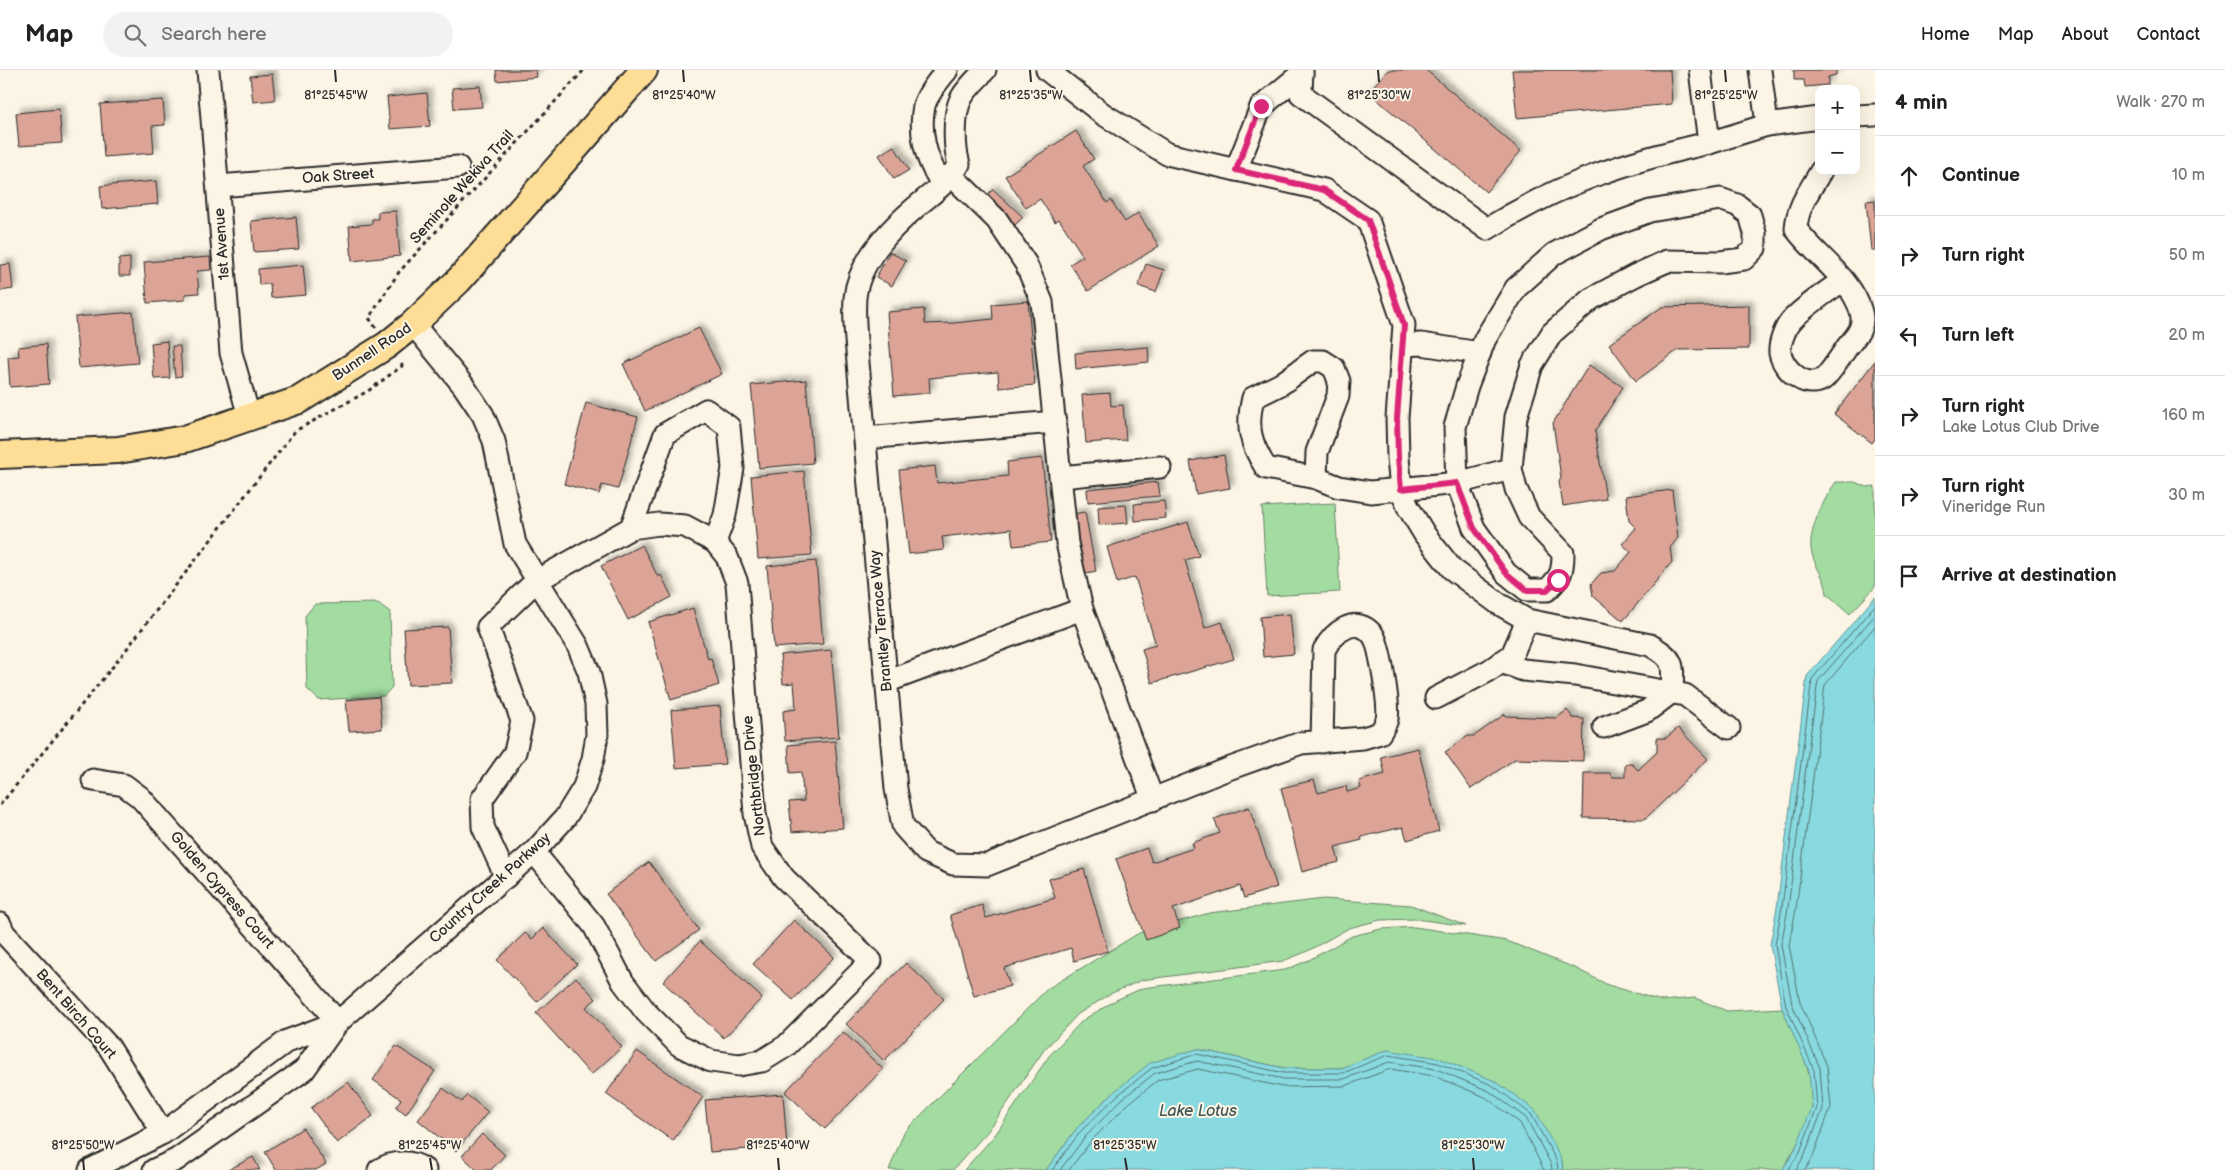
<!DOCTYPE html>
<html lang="en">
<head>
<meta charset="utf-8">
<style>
	body { margin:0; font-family:"Balsamiq Sans",sans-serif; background:#f2f2f2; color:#222 }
	.controls { position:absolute; right:15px; top:15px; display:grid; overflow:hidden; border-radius:10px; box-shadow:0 5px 20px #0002 }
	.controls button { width:45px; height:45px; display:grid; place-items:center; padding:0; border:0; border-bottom:1px solid #e0e0e0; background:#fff; color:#222; font:25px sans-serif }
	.stop { position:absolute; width:15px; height:15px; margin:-11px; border:4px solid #db2777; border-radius:50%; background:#fff }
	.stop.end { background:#db2777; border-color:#fff; box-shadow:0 1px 5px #0008 }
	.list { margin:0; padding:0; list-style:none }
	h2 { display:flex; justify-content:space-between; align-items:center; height:65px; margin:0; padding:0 20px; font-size:21px }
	h2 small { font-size:16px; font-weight:400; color:#767676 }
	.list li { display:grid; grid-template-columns:32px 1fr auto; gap:15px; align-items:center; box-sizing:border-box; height:80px; padding:0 20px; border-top:1px solid #e0e0e0 }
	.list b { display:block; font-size:19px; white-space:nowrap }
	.list p { margin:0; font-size:16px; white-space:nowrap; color:#767676 }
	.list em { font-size:16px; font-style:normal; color:#767676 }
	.icon { flex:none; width:28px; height:28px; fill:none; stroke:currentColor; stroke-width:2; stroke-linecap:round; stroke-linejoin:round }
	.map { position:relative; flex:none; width:1875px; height:1100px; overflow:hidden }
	header { display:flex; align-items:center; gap:30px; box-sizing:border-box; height:70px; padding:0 25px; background:#fff; border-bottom:1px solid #e0e0e0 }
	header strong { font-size:24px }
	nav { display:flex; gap:28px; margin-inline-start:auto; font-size:18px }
	.search { width:350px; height:45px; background:#f2f2f2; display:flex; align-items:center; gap:12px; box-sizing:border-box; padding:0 18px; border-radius:28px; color:#767676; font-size:19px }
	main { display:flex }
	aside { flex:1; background:#fff }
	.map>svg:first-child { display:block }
	.green { fill:#a2dca1; stroke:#668466 }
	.water { fill:#89dae0; stroke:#639498 }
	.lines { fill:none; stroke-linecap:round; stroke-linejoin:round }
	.shore { stroke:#517173; stroke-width:1 }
	.building { fill:#dca496; stroke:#2b2b2b; filter:url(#shadow) }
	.minor-casing { stroke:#2b2b2b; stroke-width:25 }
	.major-casing { stroke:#2b2b2b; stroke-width:30 }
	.path { stroke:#2b2b2b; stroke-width:3; stroke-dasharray:4 4; stroke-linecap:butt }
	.minor { stroke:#fcf5e5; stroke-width:21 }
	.major { stroke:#fede96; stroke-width:26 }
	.route { stroke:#db2777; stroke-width:6 }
	.ticks { fill:none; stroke:#2b2b2b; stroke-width:2 }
	.labels { text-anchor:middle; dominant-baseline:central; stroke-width:4; stroke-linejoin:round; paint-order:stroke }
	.street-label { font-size:15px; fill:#2b2b2b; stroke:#fcf5e5 }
	.water-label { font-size:16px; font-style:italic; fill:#425758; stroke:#fcf5e5 }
	.ticks-label { font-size:12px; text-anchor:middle; fill:#2b2b2b; stroke:#fcf5e5; stroke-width:4; stroke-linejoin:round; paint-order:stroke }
</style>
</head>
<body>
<header>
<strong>Map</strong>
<div class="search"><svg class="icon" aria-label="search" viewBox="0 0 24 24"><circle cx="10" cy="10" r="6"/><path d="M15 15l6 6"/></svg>Search here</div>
<nav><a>Home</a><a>Map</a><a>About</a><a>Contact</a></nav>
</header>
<main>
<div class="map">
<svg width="1875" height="1100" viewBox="0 0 1875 1100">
	<defs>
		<filter id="shadow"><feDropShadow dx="4.5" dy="-4.5" stdDeviation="2.5" flood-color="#0004"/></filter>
	</defs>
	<rect width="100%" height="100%" fill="#fcf5e5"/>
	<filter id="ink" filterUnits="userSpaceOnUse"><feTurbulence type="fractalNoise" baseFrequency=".02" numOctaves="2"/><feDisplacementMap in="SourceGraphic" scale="10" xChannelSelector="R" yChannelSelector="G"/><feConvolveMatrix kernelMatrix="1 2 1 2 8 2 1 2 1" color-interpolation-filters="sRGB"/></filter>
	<g filter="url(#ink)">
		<!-- green -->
		<g class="green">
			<path d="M1836,412H1855L1866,417L1875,416V517L1850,544L1827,524C1826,509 1816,499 1812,484C1806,464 1824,428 1836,412Z"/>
			<polygon points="1335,433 1340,522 1267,526 1262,437"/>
			<polygon points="378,533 390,542 392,617 384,626 319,630 307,619 305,546 315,534"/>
			<polygon points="1324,829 1411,835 1466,856 1416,849 1380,850 1349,858 1306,882 1283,891 1142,910 1112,923 1078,944 1044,980 989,1060 953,1100 889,1100 904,1062 1047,919 1139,863 1209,843"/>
			<path d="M1415,857L1507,871L1575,898L1608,915L1662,931L1695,928L1727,941L1782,938C1795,969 1815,1002 1812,1037C1811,1053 1791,1086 1782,1100H1563L1562,1091L1387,980L1342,998H1284L1197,979L1115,1021L1077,1058L1046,1100H964L995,1065L1049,986L1083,950L1116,930L1143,918L1285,900L1309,890L1352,866L1381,859Z"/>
		</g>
		<!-- water -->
		<g class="water">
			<polygon points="1875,527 1875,1100 1782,1100 1794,1082 1812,1038 1809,1001 1782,938 1770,875 1777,837 1807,606"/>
			<polygon points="1197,979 1284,998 1342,998 1387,980 1439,988 1495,1011 1535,1040 1562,1091 1563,1100 1046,1100 1077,1058 1115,1021 1150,993"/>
		</g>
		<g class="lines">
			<!-- shore -->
			<g class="shore">
				<polyline points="1052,1100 1081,1061 1118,1025 1152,998 1197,984 1284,1003 1343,1003 1388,985 1438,993 1492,1015 1531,1044 1557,1092 1558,1100"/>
				<polyline points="1060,1100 1086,1066 1122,1029 1155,1003 1197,991 1284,1009 1344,1009 1389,992 1436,999 1489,1021 1526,1048 1551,1094 1552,1100"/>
				<polyline points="1069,1100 1092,1070 1127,1035 1158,1010 1198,999 1283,1017 1345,1016 1390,999 1434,1006 1485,1027 1520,1053 1544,1100"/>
				<polyline points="1788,1100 1799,1084 1817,1038 1814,1000 1786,936 1775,875 1782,837 1812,609 1875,535"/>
				<polyline points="1796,1100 1804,1086 1823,1039 1820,998 1792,934 1781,875 1788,838 1809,674 1818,611 1875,545"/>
				<polyline points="1805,1100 1812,1089 1831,1037 1827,996 1800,932 1789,875 1796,839 1825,615 1875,556"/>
			</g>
		</g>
		<!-- building -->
		<g class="building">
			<polygon points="496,0 536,0 537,7 497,11"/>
			<polygon points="1388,0 1426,0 1521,81 1486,122 1368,22"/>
			<polygon points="1512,0 1670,0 1672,34 1517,48"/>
			<polygon points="1794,0 1836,0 1836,5 1828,7 1828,15 1805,17 1804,10 1794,10"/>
			<polygon points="272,4 275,30 253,32 250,6"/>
			<polygon points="480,16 482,37 454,39 452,18"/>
			<polygon points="427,23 430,56 390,59 387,27"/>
			<polygon points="163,30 165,55 152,56 154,83 104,87 100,34"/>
			<polygon points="59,39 62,73 19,76 16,43"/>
			<polygon points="1076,61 1094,89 1083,96 1107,133 1111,130 1125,152 1138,143 1159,176 1088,221 1070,194 1083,186 1059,149 1055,152 1040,129 1026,138 1005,106"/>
			<polygon points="894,76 909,100 894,109 879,85"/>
			<polygon points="156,111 158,134 102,139 100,116"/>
			<polygon points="993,119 1023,147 1012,158 983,130"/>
			<polygon points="1875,130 1875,180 1871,180 1866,131"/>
			<polygon points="396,141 400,186 352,191 349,156 372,154 372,149 378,149 378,142"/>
			<polygon points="296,147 299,179 254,182 251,151"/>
			<polygon points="890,182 906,191 892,216 876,207"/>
			<polygon points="210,187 211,200 197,201 199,223 185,224 185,230 147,233 144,192"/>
			<polygon points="130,188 130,206 119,206 119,189"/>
			<polygon points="10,194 13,219 0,221 0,195"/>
			<polygon points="1146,194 1164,200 1156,222 1138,216"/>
			<polygon points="303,195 306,225 271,228 270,214 259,215 258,199"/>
			<polygon points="1028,231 1035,315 999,318 998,302 929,308 930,323 894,326 887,242 924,239 925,254 954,253 993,249 992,234"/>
			<polygon points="1749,235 1749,279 1678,280 1636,311 1609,274 1662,237"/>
			<polygon points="133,242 138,293 79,298 75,247"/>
			<polygon points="699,258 722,304 645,341 623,294"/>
			<polygon points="167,271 170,308 154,309 151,273"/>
			<polygon points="46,274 49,314 10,317 8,287 19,286 18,277"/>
			<polygon points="172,276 180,276 182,306 175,307"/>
			<polygon points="1148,277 1149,292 1076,299 1075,283"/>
			<polygon points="1875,291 1875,369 1872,373 1834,344"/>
			<polygon points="1589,295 1623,317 1595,361 1606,429 1563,436 1559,412 1561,408 1553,353"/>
			<polygon points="806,310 813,393 759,398 751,315"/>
			<polygon points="1110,323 1111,336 1123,335 1126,370 1086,373 1082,325"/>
			<polygon points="586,333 638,347 618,419 602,415 599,424 564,414"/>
			<polygon points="1224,385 1230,418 1196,424 1190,391"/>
			<polygon points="1042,388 1051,472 1013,476 1011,459 942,467 944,480 909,484 899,400 935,396 937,413 1008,406 1007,392"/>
			<polygon points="804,401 812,485 758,489 751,406"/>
			<polygon points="1158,412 1160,426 1088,432 1087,419"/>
			<polygon points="1672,420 1678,468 1670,478 1672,492 1623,551 1593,526 1591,514 1601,503 1615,501 1631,482 1622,474 1636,458 1629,451 1626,426"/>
			<polygon points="1164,431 1166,448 1135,451 1134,434"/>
			<polygon points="1126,435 1128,453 1099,455 1098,437"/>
			<polygon points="1085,442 1096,501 1082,504 1072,444"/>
			<polygon points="1188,452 1199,486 1185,490 1205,558 1222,552 1234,589 1152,613 1142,579 1156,575 1135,507 1117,513 1107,477"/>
			<polygon points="642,475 658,507 661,505 672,527 628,550 601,496"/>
			<polygon points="816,491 823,574 774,578 767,496"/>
			<polygon points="693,538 708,589 711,588 719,615 671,630 648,552"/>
			<polygon points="1290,544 1294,584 1263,587 1260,547"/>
			<polygon points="448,557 452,613 408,615 404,559"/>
			<polygon points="831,580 839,667 785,671 783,641 796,639 794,613 783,614 780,585"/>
			<polygon points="379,627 382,659 349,661 346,630"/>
			<polygon points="720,636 725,694 676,698 671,640"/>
			<polygon points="1567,640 1573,648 1584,649 1583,691 1515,689 1471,719 1445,682 1468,666 1474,666 1505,644 1506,646 1557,648"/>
			<polygon points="1678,658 1708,689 1645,749 1583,748 1584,703 1610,703 1613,707 1625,707 1625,694 1632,694 1638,700 1657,682 1657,668 1666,668"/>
			<polygon points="835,671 843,758 792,762 789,732 804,731 801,702 790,703 788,675"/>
			<polygon points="1418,678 1439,761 1407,770 1403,757 1361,767 1362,770 1335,777 1339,792 1302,802 1281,718 1314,710 1318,723 1346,716 1347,722 1361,718 1359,711 1385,704 1381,687"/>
			<polygon points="1249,737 1277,817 1244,828 1240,816 1173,839 1180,858 1146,870 1116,789 1147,778 1152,792 1194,778 1192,773 1220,763 1214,749"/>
			<polygon points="649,792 699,860 656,891 606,824"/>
			<polygon points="1084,799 1108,881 1074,891 1071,878 1004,898 1010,916 974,926 950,845 982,835 986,848 1055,828 1049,809"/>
			<polygon points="794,850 834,887 793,930 753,894"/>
			<polygon points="543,858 577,894 537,932 497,890 525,863 532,869"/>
			<polygon points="700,871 762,928 724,968 663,912"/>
			<polygon points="906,893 944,929 884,991 846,954"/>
			<polygon points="576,907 596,929 586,937 622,977 591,1005 536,943"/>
			<polygon points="843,962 883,999 825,1059 785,1022"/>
			<polygon points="396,976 435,1001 406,1044 396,1037 401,1029 373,1010"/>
			<polygon points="637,981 703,1027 673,1071 606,1024"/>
			<polygon points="348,1012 373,1046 337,1073 311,1038"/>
			<polygon points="443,1018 462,1032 467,1025 488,1042 456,1081 418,1050"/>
			<polygon points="783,1024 787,1076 710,1082 705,1030"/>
			<polygon points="303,1058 326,1094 316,1100 276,1100 265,1082"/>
			<polygon points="482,1064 505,1085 491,1100 477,1100 462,1086"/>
			<polygon points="253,1087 260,1100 228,1100"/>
		</g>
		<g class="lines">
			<defs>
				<g id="minor">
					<polyline points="208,0 231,283 249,346"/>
					<path d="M947,0C940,9 927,24 924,36C919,60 925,87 938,107L952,106L997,150L1026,194L1042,232L1067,473L1082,539L1153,730"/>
					<path d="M985,0C977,9 967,18 962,27C953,42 954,78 959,94C949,112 931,124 916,137C890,159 858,193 855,228C854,242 855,257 856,270L896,719L903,756L926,782L953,794L987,795L1228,699L1301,673L1363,668L1380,663C1382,659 1386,654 1387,649C1390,637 1380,575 1373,565C1356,543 1333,563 1324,580L1322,672"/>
					<path d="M1047,0L1103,44L1167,84L1324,120L1368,150L1404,255L1397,348L1398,388L1401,419L1408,437L1425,465L1452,499L1499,534L1527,550L1650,575C1676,590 1673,594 1672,622L1647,641L1604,657"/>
					<path d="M1302,0L1301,24L1487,159C1561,113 1624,92 1709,73L1700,0"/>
					<polyline points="1760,0 1767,55 1819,48"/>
					<polyline points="1856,46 1875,45"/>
					<polyline points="1709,73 1767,55"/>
					<polyline points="1236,100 1261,37 1302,3"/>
					<path d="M1821,101C1810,120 1797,137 1796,159C1816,186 1852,209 1861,242C1865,257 1857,265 1848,276C1842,284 1830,304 1823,309C1805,320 1783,299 1780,283C1779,274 1785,258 1791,251C1801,239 1829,220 1842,211"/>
					<polyline points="218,116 458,97"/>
					<path d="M1720,129L1737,135L1750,145L1755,163V178L1744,189L1720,192L1667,191L1636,205L1591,229L1552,263L1532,295L1516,347L1511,399L1516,419L1529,447L1563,483C1563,502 1561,507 1547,520H1527L1506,503L1474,458L1457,413L1455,357L1467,316L1485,269L1516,218L1554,184L1601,159L1650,141Z"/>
					<polyline points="1403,275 1421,274 1480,283"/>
					<polyline points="865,368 1055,352"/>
					<polyline points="1061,407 1160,397"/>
					<path d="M1316,408L1317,382L1338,326L1339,311L1334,298L1323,291H1313L1281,314L1253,328C1246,357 1250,373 1266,398L1316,408L1339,417L1371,422L1457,413L1511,399"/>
					<polyline points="631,458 665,364 706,340 729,357 733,398 725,445 715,472"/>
					<polyline points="1501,592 1523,600 1575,605 1685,625 1729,658"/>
					<polyline points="886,612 1082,539"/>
					<polyline points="1436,628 1490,600 1512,585 1527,550"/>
					<polyline points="93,710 124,715 140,727 338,952"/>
					<polyline points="506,807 483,757 482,729 515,682 522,651 488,557 536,511 631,458 659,454 685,456 715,472 727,487 737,513 755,744 762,777 784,808 871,891 786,976 762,991 739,995 711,991 679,975 646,942 623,912 594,856 534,782"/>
					<polyline points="0,854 4,863 109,977 163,1063"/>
					<polyline points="90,1100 163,1063 287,971 338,952"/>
					<polyline points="154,1100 176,1090 304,1000 338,952 534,782 565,748 584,717 593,689 597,665 596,634 589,602 578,576 515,474 494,371 483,345 463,315 413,254"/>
					<path d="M379,1100C392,1091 412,1090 425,1100"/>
				</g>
				<polyline id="major" points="0,385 118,380 185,369 299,330 387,275 413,254 459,210 644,0"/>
			</defs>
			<!-- minor casing -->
			<use href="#minor" class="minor-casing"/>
			<!-- major casing -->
			<use href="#major" class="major-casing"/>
			<!-- path -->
			<g class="path">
				<polyline points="376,258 369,248 399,202 584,0"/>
				<polyline points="0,735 115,594 295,361 368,321 402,296 401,291"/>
			</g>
			<!-- minor -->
			<use href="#minor" class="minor"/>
			<!-- major -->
			<use href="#major" class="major"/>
		</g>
	</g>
	<g class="lines" filter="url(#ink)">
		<!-- route -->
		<polyline class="route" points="1261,36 1236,100 1324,120 1368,150 1404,255 1397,348 1398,388 1401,419 1457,413 1474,458 1506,503 1527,520 1547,520 1558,510"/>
	</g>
	<!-- ticks -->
	<path class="ticks" d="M335,0L336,12M683,0L684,12M1030,0L1031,12M1378,0L1379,12M1725,0L1726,12M83,1088L84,1100M430,1088L432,1100M778,1088L779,1100M1125,1088L1127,1100M1473,1088L1474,1100"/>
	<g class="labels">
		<!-- street labels -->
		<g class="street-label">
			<text transform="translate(338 106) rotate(-4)">Oak Street</text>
			<text transform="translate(462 117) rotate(-48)">Seminole Wekiva Trail</text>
			<text transform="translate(222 174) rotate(-94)">1st Avenue</text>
			<text transform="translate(372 282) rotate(-34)">Bunnell Road</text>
			<text transform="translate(881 551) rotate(-95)">Brantley Terrace Way</text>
			<text transform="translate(754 706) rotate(-96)">Northbridge Drive</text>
			<text transform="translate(490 818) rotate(-42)">Country Creek Parkway</text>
			<text transform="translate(222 820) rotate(49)">Golden Cypress Court</text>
			<text transform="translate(76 944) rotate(49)">Bent Birch Court</text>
		</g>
		<!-- water labels -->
		<g class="water-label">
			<text x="1198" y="1041">Lake Lotus</text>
		</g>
	</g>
	<g class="ticks-label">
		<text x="336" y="29">81°25'45"W</text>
		<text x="684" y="29">81°25'40"W</text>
		<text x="1031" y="29">81°25'35"W</text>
		<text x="1379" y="29">81°25'30"W</text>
		<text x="1726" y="29">81°25'25"W</text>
		<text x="83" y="1079">81°25'50"W</text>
		<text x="430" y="1079">81°25'45"W</text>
		<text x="778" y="1079">81°25'40"W</text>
		<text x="1125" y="1079">81°25'35"W</text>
		<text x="1473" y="1079">81°25'30"W</text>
	</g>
</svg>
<div class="controls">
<button>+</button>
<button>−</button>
</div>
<div class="stop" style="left:1558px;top:510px"></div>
<div class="stop end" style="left:1261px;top:36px"></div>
</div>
<aside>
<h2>4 min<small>Walk · 270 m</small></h2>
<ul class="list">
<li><svg class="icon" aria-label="ahead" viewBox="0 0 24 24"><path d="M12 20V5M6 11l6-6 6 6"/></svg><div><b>Continue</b></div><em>10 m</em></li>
<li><svg class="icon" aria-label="right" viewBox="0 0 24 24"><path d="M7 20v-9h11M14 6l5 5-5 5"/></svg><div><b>Turn right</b></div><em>50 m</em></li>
<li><svg class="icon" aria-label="left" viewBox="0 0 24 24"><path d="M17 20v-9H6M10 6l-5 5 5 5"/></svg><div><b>Turn left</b></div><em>20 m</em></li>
<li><svg class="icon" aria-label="right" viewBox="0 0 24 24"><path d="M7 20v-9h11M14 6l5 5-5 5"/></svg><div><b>Turn right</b><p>Lake Lotus Club Drive</p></div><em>160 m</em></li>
<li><svg class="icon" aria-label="right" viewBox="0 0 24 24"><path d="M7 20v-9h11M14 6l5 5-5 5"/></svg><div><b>Turn right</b><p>Vineridge Run</p></div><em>30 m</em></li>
<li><svg class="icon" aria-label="arrive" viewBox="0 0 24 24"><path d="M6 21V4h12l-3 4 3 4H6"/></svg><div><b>Arrive at destination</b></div></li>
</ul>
</aside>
</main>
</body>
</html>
